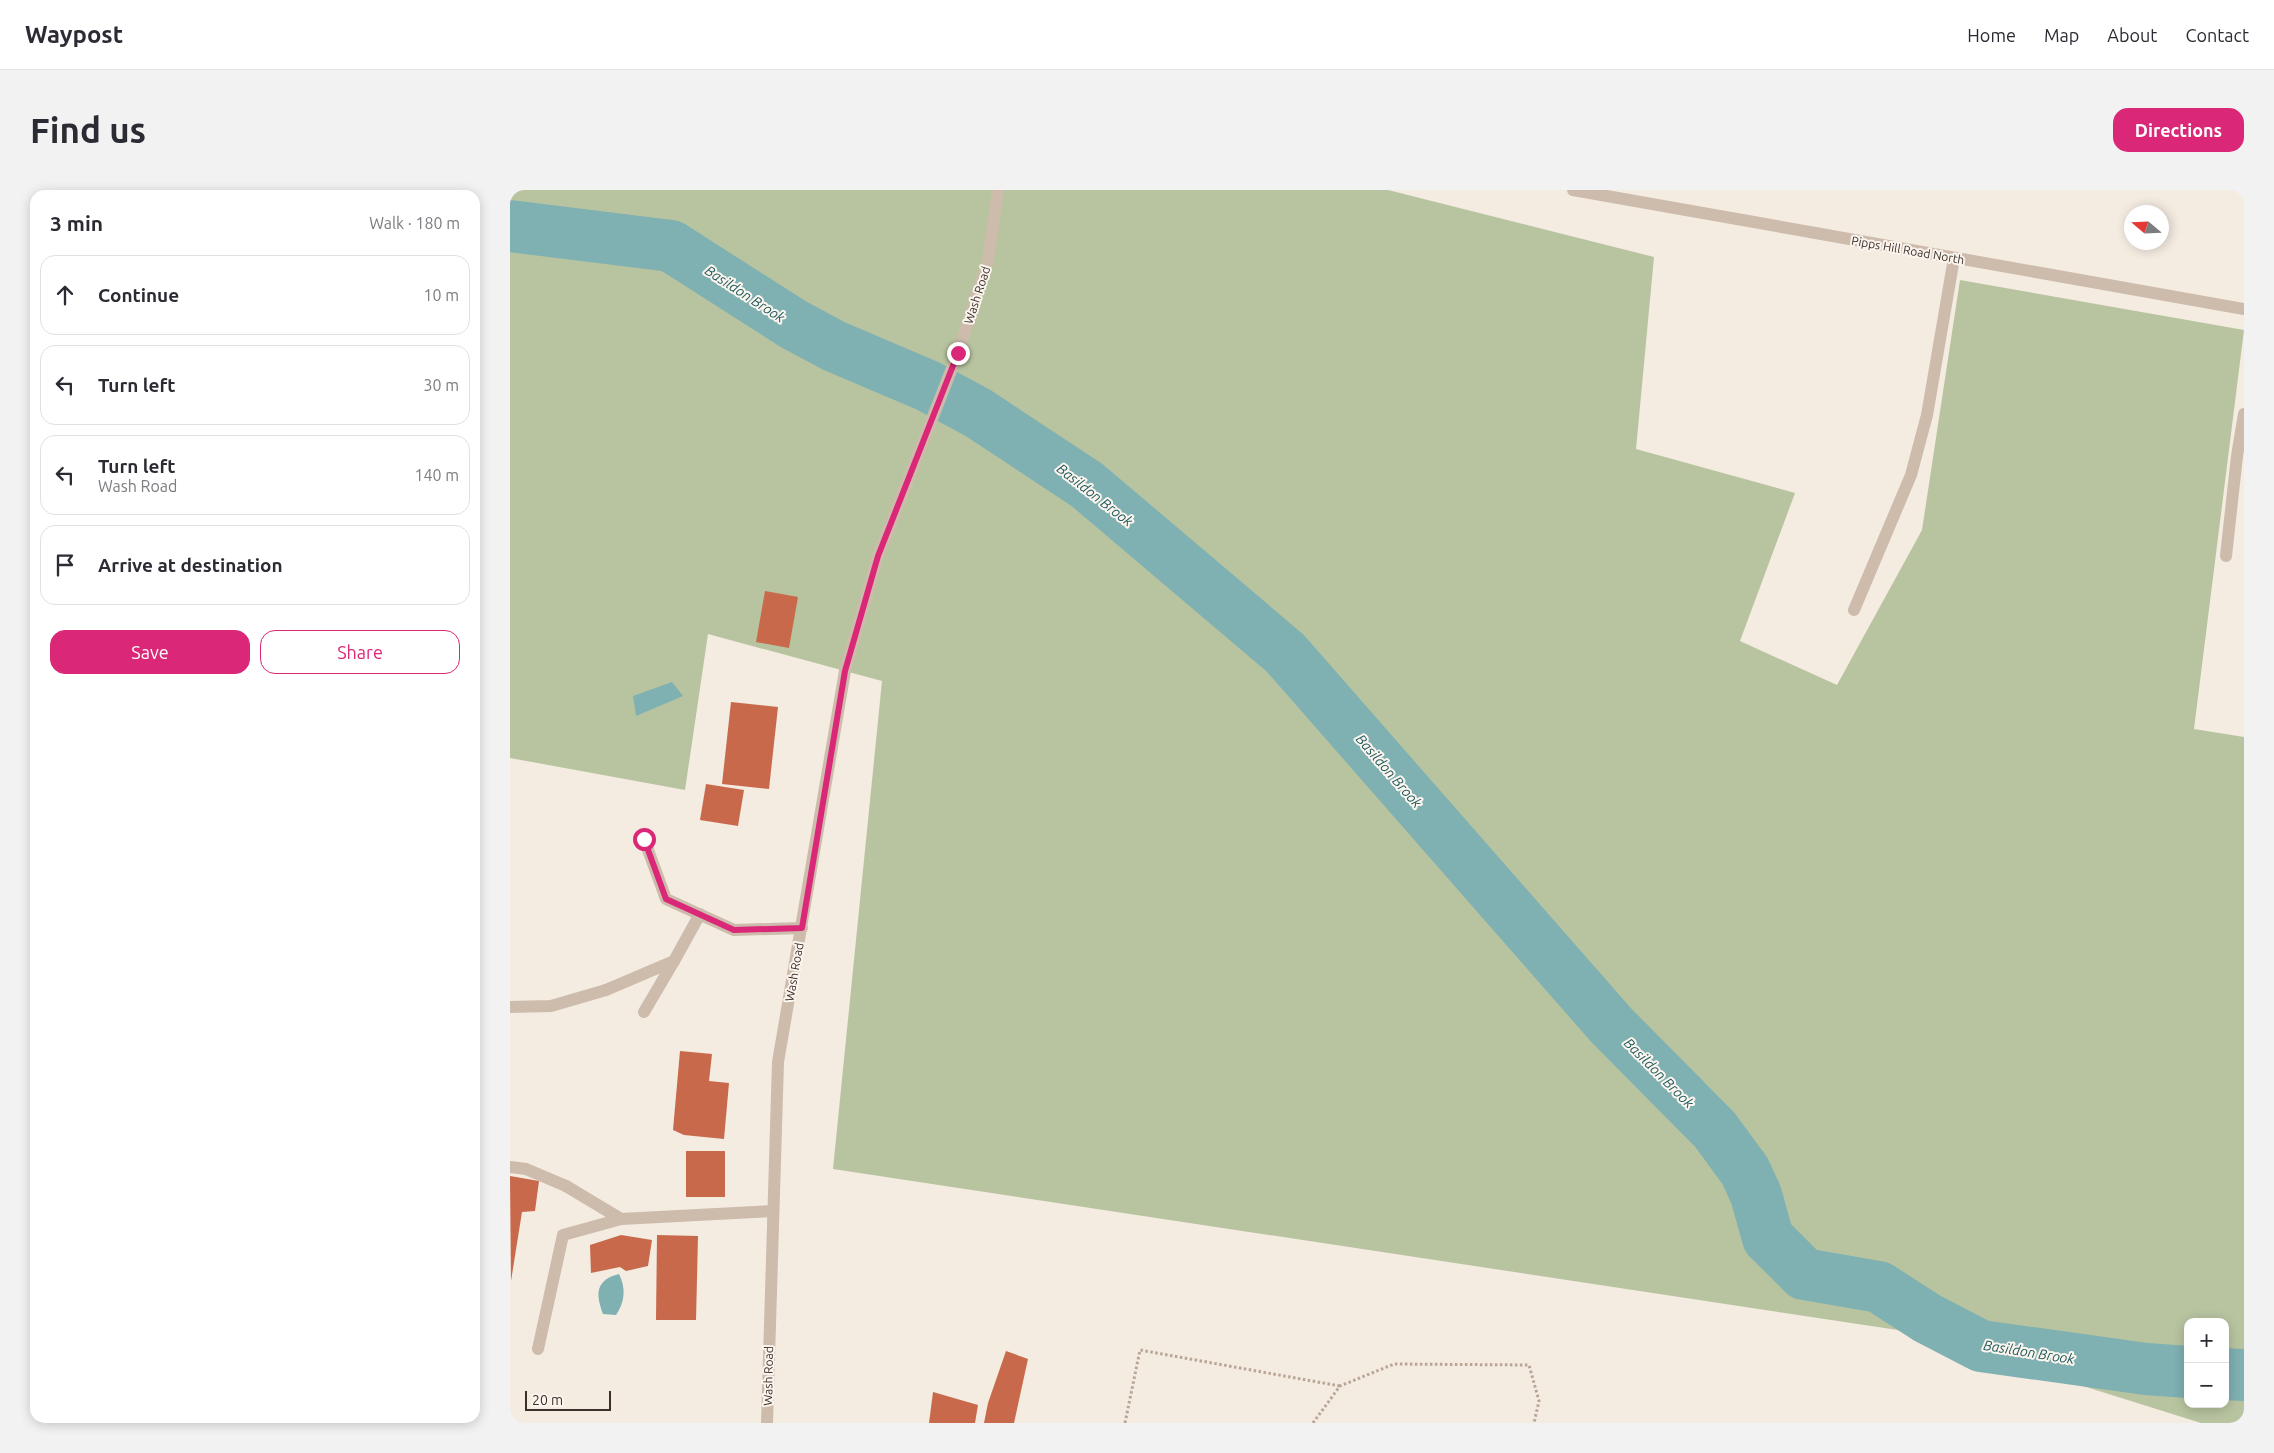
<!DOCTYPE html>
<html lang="en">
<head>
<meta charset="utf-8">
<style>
	body { margin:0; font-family:Ubuntu,sans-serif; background:#f2f2f3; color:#2b2b33 }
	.controls { position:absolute; right:15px; bottom:15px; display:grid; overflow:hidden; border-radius:10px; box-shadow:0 2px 12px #0003 }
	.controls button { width:45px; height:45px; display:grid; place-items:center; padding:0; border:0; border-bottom:1px solid #e1e1e2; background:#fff; color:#2b2b33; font:25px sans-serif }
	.compass { position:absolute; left:1614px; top:15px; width:45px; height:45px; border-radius:50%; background:#fff; box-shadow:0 2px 12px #0003; rotate:289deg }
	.scale { position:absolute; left:15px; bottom:12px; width:86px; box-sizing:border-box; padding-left:5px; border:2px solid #3b302b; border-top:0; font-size:14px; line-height:18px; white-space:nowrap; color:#3b302b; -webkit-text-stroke:4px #fbf5ee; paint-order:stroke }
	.stop { position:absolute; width:15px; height:15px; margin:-11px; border:4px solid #db2777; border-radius:50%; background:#fff }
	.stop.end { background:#db2777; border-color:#fff; box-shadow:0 1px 5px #0008 }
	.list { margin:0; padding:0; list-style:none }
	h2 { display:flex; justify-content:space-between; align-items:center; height:65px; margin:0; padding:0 20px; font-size:21px }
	h2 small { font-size:16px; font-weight:400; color:#7c7c81 }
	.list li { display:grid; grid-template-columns:32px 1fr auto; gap:15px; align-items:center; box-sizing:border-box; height:80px; margin:0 10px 10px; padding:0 10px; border:1px solid #e1e1e2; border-radius:15px }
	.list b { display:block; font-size:19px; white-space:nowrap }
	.list p { margin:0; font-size:16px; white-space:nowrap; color:#7c7c81 }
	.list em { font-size:16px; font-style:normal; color:#7c7c81 }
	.actions { display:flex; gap:10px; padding:15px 20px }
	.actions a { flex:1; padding:11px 0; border:1px solid #db2777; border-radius:15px; text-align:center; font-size:18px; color:#db2777 }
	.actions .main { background:#db2777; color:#fff }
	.icon { flex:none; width:28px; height:28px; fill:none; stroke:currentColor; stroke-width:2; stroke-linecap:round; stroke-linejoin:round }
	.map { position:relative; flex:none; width:1734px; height:1233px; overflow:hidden; border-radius:15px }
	header { display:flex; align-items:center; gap:30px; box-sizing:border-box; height:70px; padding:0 25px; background:#fff; border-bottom:1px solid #e1e1e2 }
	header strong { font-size:24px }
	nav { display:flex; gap:28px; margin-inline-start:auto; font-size:18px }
	.intro { display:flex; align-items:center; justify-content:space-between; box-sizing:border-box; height:120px; padding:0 30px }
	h1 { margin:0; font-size:35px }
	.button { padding:12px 22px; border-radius:15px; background:#db2777; color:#fff; font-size:18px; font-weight:700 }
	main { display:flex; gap:30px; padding:0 30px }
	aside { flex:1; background:#fff; border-radius:15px; box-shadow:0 2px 12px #0003 }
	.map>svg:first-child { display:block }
	.green { fill:#b8c4a0; fill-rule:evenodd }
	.water { fill:#7fb0b2 }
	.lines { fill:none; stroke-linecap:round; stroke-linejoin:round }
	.river { stroke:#7fb0b2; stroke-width:52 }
	.building { fill:#c8694b }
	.path { stroke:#b9a596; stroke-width:3; stroke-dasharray:2.5 2.5; stroke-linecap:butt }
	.service { stroke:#cdbbac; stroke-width:12 }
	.minor { stroke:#cdbbac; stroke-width:12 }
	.tertiary { stroke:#cdbbac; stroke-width:12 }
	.route { stroke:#db2777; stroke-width:6 }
	.labels { text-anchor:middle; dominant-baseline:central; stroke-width:4; stroke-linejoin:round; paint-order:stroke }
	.street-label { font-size:12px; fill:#3b302b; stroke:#fbf5ee }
	.water-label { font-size:14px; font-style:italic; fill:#1f5a5e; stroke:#fbf5ee }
</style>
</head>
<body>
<header>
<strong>Waypost</strong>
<nav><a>Home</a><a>Map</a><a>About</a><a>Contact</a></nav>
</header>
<div class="intro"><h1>Find us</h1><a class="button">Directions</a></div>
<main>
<aside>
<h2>3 min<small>Walk · 180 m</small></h2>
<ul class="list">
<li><svg class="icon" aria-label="ahead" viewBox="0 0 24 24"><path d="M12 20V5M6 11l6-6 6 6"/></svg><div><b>Continue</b></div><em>10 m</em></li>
<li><svg class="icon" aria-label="left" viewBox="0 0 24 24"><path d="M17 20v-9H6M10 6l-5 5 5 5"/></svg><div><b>Turn left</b></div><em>30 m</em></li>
<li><svg class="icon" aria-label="left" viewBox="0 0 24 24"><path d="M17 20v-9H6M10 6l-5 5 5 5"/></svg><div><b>Turn left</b><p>Wash Road</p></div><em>140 m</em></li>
<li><svg class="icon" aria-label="arrive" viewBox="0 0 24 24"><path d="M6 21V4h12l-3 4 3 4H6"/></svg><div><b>Arrive at destination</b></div></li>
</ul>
<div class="actions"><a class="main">Save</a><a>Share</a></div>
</aside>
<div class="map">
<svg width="1734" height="1233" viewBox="0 0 1734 1233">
	<rect width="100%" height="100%" fill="#f4ebe1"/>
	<!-- green -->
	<path class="green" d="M0,0H878L1144,67L1126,259L1285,303L1230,451L1327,495L1412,340L1450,90L1734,140L1684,539L1734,547V1233H1691L1401,1142L323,979L372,491L198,444L175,600L0,568ZM1678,1132H1715V1214H1678Z"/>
	<!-- water -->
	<g class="water">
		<polygon points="162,492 173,506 126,526 123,506"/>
		<path d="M109,1084C116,1098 115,1112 106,1125L93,1124C85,1103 86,1090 109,1084Z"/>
	</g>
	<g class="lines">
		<!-- river -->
		<g class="river">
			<polyline points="0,36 161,56 283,134 324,156 418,196 468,223 577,295 775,463 1101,835 1205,940 1235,981 1246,1005 1258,1048 1294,1084 1369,1097 1417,1128 1471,1156 1636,1179 1678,1182"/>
			<polyline points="1715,1184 1734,1185"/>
		</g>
	</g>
	<!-- building -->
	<g class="building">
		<polygon points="255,401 288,407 279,458 246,452"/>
		<polygon points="221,512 268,517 259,599 212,594"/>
		<polygon points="196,594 234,600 228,636 190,630"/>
		<polygon points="170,861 202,864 199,891 219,893 214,949 174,945 163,940"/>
		<rect x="176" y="961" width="39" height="46"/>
		<polygon points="0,986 29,991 25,1021 12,1022 1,1091"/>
		<polygon points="111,1045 142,1050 138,1076 116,1081 110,1077 81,1083 80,1055"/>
		<polygon points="147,1045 188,1046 186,1130 146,1130"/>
		<polygon points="496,1161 518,1169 504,1233 474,1233 478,1213"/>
		<polygon points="423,1202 468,1215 465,1233 419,1233"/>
	</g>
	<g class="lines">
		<!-- path -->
		<g class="path">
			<polyline points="615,1233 630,1160 830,1196"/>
			<polyline points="803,1233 830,1196 884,1174 1019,1175 1029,1211 1024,1233"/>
		</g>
		<!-- service -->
		<g class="service">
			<polyline points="1716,366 1727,266 1734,224"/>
			<polyline points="1344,420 1401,285 1417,225 1444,68"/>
			<polyline points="0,817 41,816 96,800"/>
			<polyline points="0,977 16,979 56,996"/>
		</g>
		<!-- minor -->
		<g class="minor">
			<polyline points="134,649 156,709 224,740 292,738"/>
			<polyline points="96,800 164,771 190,724"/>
			<polyline points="134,822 164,771"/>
			<polyline points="56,996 111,1029 262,1021"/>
			<polyline points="28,1159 53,1045 111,1029"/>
		</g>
		<!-- tertiary -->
		<g class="tertiary">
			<polyline points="1063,0 1734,119"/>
			<polyline points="257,1233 268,872 335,481 368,366 448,163 478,71 488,0"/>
		</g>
	</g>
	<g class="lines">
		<!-- route -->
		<polyline class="route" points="134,649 156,709 224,740 292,738 335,481 368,366 448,163"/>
	</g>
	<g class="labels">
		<!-- street labels -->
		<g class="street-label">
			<text transform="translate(1398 60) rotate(10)">Pipps Hill Road North</text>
			<text transform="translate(467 105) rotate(-72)">Wash Road</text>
			<text transform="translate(284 782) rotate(-80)">Wash Road</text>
			<text transform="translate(258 1186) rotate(-89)">Wash Road</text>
		</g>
		<!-- water labels -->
		<g class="water-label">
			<text transform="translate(235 104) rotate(33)">Basildon Brook</text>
			<text transform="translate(585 305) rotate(38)">Basildon Brook</text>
			<text transform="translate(879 581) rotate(49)">Basildon Brook</text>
			<text transform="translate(1149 883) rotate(45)">Basildon Brook</text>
			<text transform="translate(1519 1162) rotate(9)">Basildon Brook</text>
		</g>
	</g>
</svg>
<div class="controls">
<button>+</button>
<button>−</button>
</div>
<svg class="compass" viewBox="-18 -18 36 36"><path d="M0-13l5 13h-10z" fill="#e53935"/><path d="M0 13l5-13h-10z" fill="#7c7c81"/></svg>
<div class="scale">20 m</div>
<div class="stop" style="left:134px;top:649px"></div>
<div class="stop end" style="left:448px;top:163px"></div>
</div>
</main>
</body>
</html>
